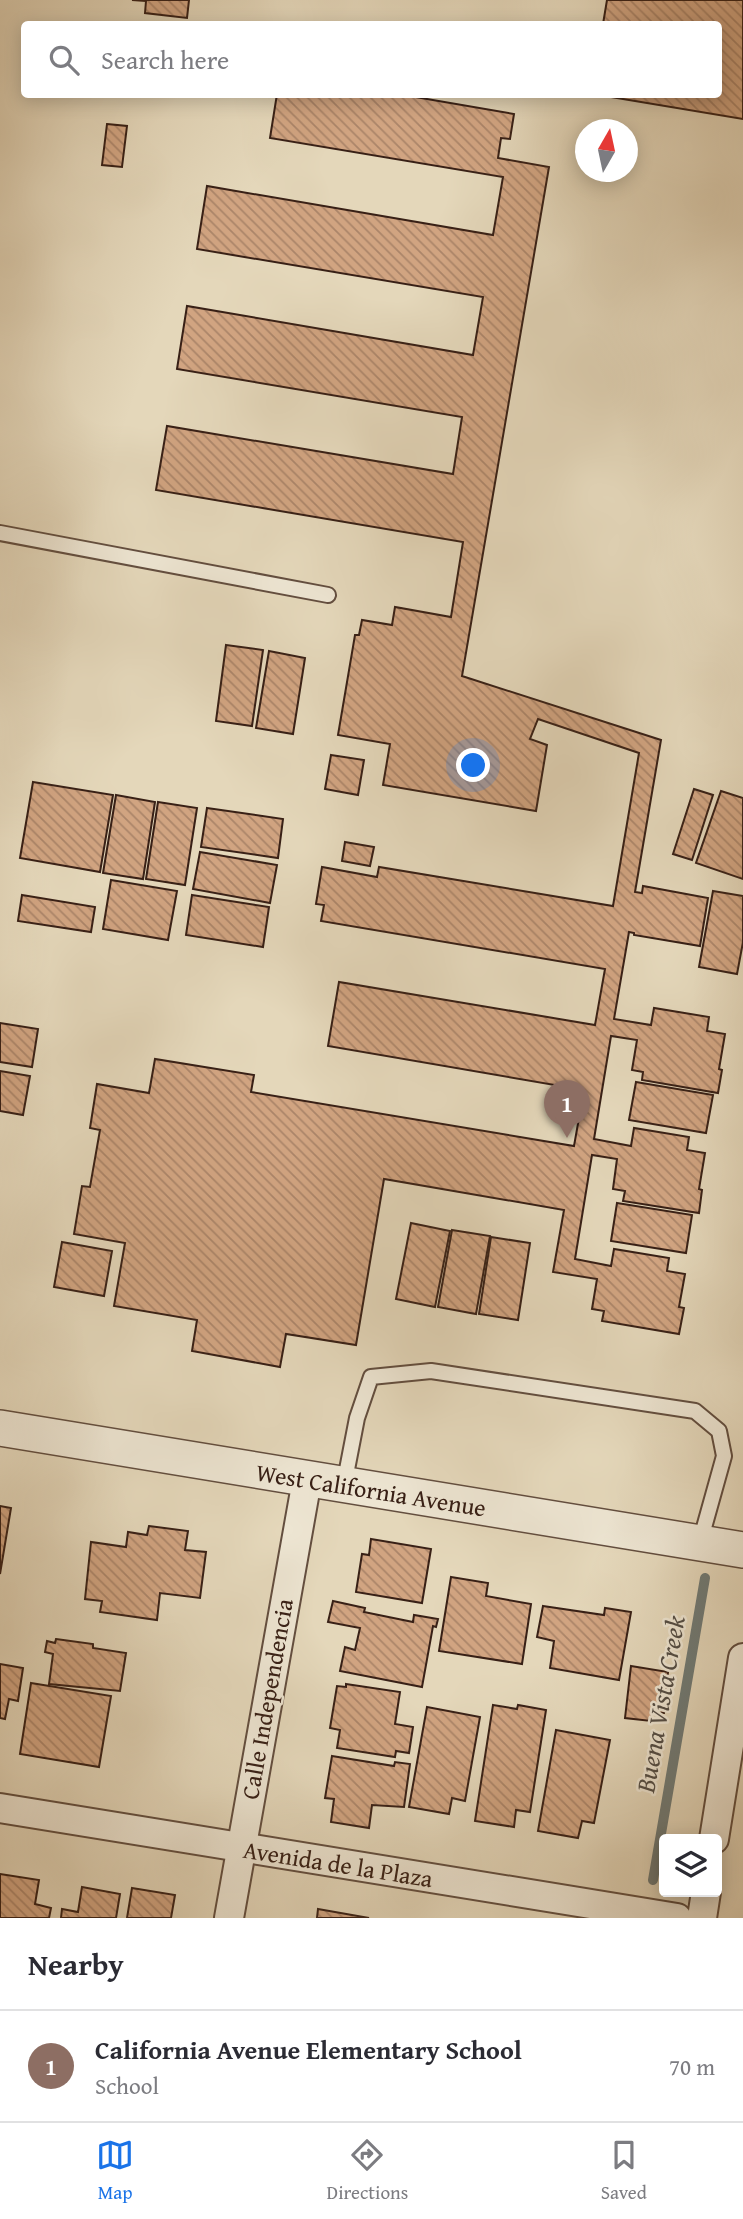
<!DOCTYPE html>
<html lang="en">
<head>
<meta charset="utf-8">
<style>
	body { margin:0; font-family:"Gentium Book Plus",serif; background:#f7f7f7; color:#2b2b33 }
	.controls { position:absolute; right:21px; bottom:21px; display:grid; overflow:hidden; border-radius:7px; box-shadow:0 4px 18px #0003 }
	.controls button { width:63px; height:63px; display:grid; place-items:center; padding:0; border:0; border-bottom:2px solid #e1e1e2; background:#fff; color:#2b2b33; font:35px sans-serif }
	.compass { position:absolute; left:575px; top:119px; width:63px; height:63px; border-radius:50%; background:#fff; box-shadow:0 4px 18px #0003; rotate:9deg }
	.you { position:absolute; left:474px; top:766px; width:24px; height:24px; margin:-18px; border:5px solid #fff; border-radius:50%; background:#1a73e8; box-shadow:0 0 0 10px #1a73e833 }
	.badge { display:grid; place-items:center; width:46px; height:46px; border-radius:50%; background:#1a73e8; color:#fff; font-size:23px; font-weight:700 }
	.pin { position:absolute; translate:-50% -58px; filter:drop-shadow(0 2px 4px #0008) }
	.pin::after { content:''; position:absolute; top:37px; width:24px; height:21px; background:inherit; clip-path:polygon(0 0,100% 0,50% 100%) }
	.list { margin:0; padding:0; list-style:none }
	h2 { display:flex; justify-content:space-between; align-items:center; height:91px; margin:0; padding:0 28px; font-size:30px }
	h2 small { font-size:23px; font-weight:400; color:#7c7c81 }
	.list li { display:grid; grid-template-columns:46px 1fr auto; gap:21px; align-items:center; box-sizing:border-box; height:112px; padding:0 28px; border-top:2px solid #e1e1e2 }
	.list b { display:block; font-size:26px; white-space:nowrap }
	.list p { margin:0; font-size:23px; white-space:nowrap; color:#7c7c81 }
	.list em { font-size:23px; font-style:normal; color:#7c7c81 }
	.icon { flex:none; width:38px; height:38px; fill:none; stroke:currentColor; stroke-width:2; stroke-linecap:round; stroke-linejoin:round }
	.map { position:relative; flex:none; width:743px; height:1918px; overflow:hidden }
	.search { position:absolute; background:#fff; box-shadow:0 4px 18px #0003; left:21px; right:21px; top:21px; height:77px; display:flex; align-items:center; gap:18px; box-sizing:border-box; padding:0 24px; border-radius:7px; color:#7c7c81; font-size:26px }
	.sheet { height:203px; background:#fff }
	nav { display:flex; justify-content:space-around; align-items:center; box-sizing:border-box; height:98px; border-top:2px solid #e1e1e2; background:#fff; font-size:19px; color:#7c7c81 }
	nav a { display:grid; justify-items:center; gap:4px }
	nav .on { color:#1a73e8 }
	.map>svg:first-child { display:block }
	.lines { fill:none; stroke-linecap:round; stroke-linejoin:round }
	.stream { stroke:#717b76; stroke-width:10 }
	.building { fill:url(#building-back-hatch); stroke:#382016; stroke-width:2 }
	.service-casing { stroke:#634e3f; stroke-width:18 }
	.minor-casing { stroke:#634e3f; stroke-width:32 }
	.tertiary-casing { stroke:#634e3f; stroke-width:38 }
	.service { stroke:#ede5d2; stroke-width:14 }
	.minor { stroke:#ede5d2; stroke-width:28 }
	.tertiary { stroke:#ede5d2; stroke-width:35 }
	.labels { text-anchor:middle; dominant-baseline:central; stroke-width:5; stroke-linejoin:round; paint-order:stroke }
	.street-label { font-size:24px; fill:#382016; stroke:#ede5d2 }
	.water-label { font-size:26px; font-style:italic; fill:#544e46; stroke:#ede5d2 }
</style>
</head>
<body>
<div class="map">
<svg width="743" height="1918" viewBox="0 0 743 1918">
	<defs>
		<pattern id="building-back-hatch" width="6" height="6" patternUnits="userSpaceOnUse" patternTransform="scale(1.75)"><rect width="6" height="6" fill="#d1a481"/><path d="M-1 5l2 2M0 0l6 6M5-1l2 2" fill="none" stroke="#ab8569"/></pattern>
	</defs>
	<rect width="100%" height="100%" fill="#e4d7ba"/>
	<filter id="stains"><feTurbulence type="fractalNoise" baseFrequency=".00286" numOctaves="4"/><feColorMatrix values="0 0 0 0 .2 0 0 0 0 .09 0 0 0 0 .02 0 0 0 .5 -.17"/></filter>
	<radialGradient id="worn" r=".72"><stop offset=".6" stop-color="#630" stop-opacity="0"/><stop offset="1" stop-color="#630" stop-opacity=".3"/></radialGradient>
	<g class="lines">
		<!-- stream -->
		<polyline class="stream" points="653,1880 705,1578"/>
	</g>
	<!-- building -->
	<g class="building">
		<polygon points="132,0 189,0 187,18 145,13 146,1"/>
		<polygon points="607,0 743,0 743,119 593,94 718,94 718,24 603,24"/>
		<polygon points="277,94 398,94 514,114 510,139 501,138 498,158 549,167 462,676 661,740 635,892 642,893 643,886 708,898 700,946 634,935 634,933 629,932 614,1019 651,1025 654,1008 709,1017 707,1031 725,1034 719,1069 722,1070 718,1093 642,1080 643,1072 632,1070 637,1040 611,1036 594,1139 631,1146 634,1128 689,1137 687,1150 705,1153 699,1189 702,1190 699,1213 623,1201 625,1191 613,1189 617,1159 592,1155 575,1259 611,1266 614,1249 669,1258 667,1271 685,1274 679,1307 684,1308 679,1334 602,1321 604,1311 592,1309 597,1279 553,1272 564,1210 384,1179 356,1345 286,1334 280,1367 192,1351 197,1320 114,1306 125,1243 74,1234 82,1186 90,1187 100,1130 90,1128 97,1084 149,1093 155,1059 254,1075 251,1092 574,1146 584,1090 328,1046 339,982 595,1025 605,969 321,921 324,905 316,904 322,867 377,877 379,867 613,906 639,753 538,719 530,739 547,745 536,811 383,785 390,744 338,735 355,635 359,635 362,620 392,625 395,607 451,617 463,542 156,490 167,426 453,474 462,417 177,369 187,306 473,355 483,297 197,249 207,186 493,235 503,177 270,138"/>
		<polygon points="107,124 127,126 122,167 102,165"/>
		<polygon points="226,645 263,650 252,726 216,721"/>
		<polygon points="269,651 305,658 293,734 256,728"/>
		<polygon points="331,755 364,760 358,795 325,789"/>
		<polygon points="33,782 113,795 100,872 20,858"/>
		<polygon points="694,789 713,795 692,860 673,854"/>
		<polygon points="721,791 743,798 743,879 696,863"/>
		<polygon points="116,795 155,802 143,879 103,873"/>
		<polygon points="158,802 197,808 185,885 146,879"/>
		<polygon points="207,808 283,819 278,858 201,847"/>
		<polygon points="345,842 374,847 370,866 342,861"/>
		<polygon points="200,852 277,865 270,903 193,889"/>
		<polygon points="111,880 177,891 168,940 103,929"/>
		<polygon points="713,891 743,896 743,942 737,974 699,967"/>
		<polygon points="22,895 95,907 91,932 18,921"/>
		<polygon points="192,895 269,907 263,947 186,935"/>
		<polygon points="0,1023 38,1029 32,1067 0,1062"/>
		<polygon points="0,1071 30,1076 23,1115 0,1111"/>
		<polygon points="636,1082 713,1095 706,1133 629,1120"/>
		<polygon points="617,1203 692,1215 686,1253 611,1241"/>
		<polygon points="411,1223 450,1231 435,1307 396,1299"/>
		<polygon points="452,1230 490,1236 476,1314 438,1307"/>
		<polygon points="491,1237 530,1243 518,1320 479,1314"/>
		<polygon points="62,1242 112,1251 104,1296 54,1287"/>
		<polygon points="0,1506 11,1508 0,1574"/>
		<polygon points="149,1526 188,1531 185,1550 206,1552 200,1598 160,1593 157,1620 100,1612 102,1601 85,1599 91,1542 126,1547 128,1532 147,1535"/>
		<polygon points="371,1539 431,1549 422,1603 356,1592 362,1554 369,1555"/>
		<polygon points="451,1577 488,1583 486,1596 531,1604 522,1664 439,1651"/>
		<polygon points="333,1601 365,1608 364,1612 413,1622 414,1615 438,1619 436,1627 433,1626 422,1687 340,1671 345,1647 355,1650 360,1628 328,1622"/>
		<polygon points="543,1606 604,1615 605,1608 631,1612 619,1680 550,1668 554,1641 537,1637"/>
		<polygon points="56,1639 93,1644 93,1648 126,1653 120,1691 49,1684 53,1654 45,1652 47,1641 55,1643"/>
		<polygon points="0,1664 23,1668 18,1701 9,1699 5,1719 0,1718"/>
		<polygon points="631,1666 668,1672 664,1713 652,1712 651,1721 625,1718"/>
		<polygon points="31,1683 111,1696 99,1767 20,1754"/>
		<polygon points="346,1684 400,1692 395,1724 413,1727 409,1753 396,1751 395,1757 337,1748 340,1730 330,1728 337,1686 346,1687"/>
		<polygon points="493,1705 517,1709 518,1705 546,1710 530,1812 516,1810 514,1827 475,1821"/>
		<polygon points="427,1707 480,1717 465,1801 452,1798 449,1814 409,1807"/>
		<polygon points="556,1730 610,1740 594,1823 582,1821 578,1838 538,1831"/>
		<polygon points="332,1756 394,1766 395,1762 410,1764 404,1807 372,1805 369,1828 331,1822 334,1799 325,1798"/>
		<polygon points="0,1874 39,1880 35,1904 51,1908 49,1918 0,1918"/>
		<polygon points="82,1887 120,1894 116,1918 61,1918 62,1909 78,1912"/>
		<polygon points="132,1888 175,1895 171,1918 127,1918"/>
		<polygon points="318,1909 369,1918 317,1918"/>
	</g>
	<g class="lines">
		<defs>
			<g id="service">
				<polyline points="0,533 328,595"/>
				<polyline points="344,1485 357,1418 371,1377 431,1371 695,1411 719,1431 724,1456 700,1542"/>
			</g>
			<g id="minor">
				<polyline points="0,1808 677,1918"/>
				<polyline points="714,1839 743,1658"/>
				<polyline points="229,1918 307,1480"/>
				<polyline points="702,1918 706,1892"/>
			</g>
			<polyline id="tertiary" points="0,1428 743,1550"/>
		</defs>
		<!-- service casing -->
		<use href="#service" class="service-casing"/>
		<!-- minor casing -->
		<use href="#minor" class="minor-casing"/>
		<!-- tertiary casing -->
		<use href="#tertiary" class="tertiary-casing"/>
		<!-- service -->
		<use href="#service" class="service"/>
		<!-- minor -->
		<use href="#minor" class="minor"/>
		<!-- tertiary -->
		<use href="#tertiary" class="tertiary"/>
	</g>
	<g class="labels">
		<!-- street labels -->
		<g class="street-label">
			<text transform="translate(371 1490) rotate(9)">West California Avenue</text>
			<text transform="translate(267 1699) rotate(-80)">Calle Independencia</text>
			<text transform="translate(338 1864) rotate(9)">Avenida de la Plaza</text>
		</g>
		<!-- water labels -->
		<g class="water-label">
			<text transform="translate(660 1704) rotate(-80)">Buena Vista Creek</text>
		</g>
	</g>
	<rect width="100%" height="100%" filter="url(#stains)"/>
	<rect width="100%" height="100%" fill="url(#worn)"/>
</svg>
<div class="controls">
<button><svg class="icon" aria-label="layers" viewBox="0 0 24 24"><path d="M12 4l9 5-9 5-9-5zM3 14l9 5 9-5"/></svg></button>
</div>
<svg class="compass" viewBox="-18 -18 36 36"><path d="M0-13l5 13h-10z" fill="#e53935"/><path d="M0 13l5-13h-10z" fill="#7c7c81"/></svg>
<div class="you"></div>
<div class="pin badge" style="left:567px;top:1138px;background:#8d6e63">1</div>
<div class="search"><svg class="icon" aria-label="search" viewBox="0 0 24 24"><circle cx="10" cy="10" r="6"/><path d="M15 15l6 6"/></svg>Search here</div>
</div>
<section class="sheet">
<h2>Nearby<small></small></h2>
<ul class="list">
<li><span class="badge" style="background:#8d6e63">1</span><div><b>California Avenue Elementary School</b><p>School</p></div><em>70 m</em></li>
</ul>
</section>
<nav>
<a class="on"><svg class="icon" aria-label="map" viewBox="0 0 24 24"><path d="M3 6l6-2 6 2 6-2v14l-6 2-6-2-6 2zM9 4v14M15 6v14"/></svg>Map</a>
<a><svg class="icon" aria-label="directions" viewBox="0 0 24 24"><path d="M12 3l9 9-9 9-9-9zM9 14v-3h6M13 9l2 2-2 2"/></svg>Directions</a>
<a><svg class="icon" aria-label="saved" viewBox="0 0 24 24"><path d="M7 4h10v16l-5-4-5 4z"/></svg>Saved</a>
</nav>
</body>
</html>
